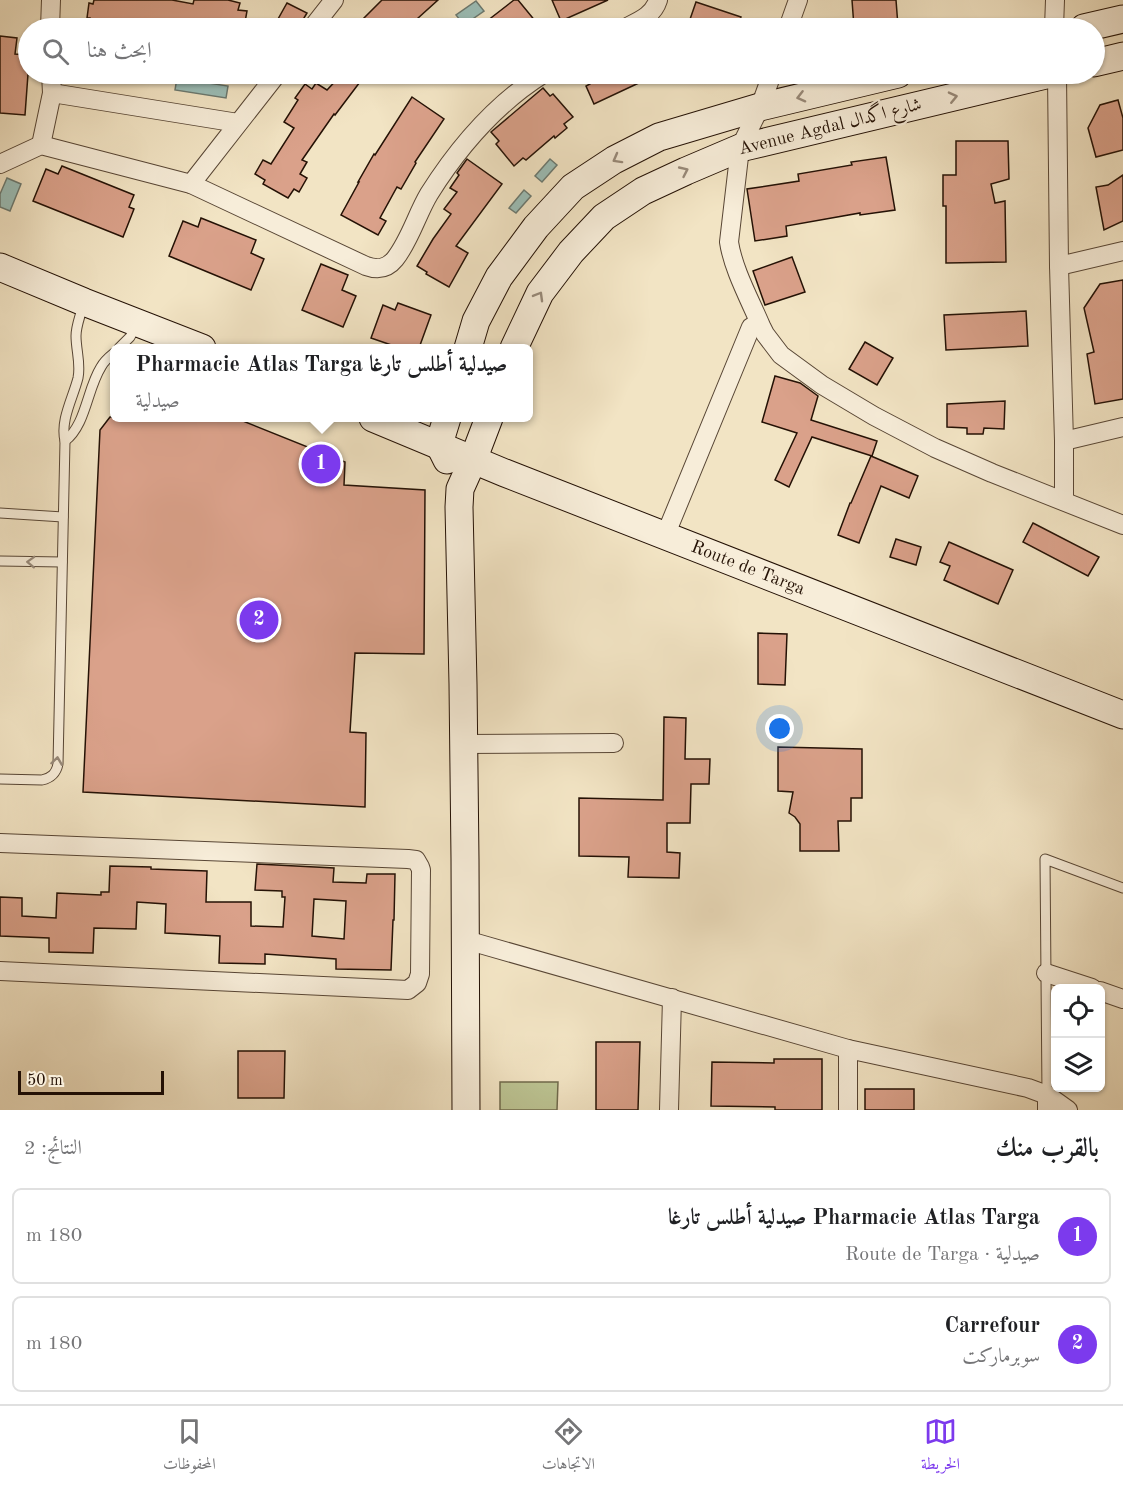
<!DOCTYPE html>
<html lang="ar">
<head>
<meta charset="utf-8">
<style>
	body { margin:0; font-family:"Old Standard TT",Amiri,serif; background:#f2f2f2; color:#202124; direction:rtl }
	.controls { position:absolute; right:18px; bottom:18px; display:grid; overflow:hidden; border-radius:9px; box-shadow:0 2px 4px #0004 }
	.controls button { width:54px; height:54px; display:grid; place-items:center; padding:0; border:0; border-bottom:2px solid #e0e0e0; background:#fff; color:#202124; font:30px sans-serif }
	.scale { position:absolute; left:18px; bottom:15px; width:146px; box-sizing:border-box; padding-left:6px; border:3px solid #241105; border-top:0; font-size:16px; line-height:21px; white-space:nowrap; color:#241105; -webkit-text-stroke:4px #f7edd9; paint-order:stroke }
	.you { position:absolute; left:780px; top:729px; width:21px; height:21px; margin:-15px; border:4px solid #fff; border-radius:50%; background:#1a73e8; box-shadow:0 0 0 9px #1a73e833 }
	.badge { display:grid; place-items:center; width:39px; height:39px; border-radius:50%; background:#7c3aed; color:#fff; font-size:20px; font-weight:700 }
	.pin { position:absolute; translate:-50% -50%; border:3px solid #fff; box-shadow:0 2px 6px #0006 }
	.popup { position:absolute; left:110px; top:344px; width:423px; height:78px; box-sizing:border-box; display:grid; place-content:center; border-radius:9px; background:#fff; filter:drop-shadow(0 2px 4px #0005); font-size:20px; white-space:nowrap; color:#757577 }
	.popup b { font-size:22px; color:#202124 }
	.popup::after { content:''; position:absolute; left:50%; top:100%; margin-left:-12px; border:12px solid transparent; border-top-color:#fff }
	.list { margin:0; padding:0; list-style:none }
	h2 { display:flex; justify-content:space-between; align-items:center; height:78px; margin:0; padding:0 24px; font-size:26px }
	h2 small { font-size:20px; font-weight:400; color:#757577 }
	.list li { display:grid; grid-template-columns:39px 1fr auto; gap:18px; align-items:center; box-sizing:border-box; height:96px; margin:0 12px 12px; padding:0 12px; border:2px solid #e0e0e0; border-radius:9px }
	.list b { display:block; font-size:22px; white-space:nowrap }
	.list p { margin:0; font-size:20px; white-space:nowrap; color:#757577 }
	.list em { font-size:20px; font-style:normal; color:#757577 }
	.icon { flex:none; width:33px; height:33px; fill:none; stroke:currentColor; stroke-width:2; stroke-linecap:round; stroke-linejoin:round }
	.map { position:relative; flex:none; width:1123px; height:1110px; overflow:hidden; direction:ltr }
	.search { position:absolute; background:#fff; box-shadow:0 2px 4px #0004; left:18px; right:18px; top:18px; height:66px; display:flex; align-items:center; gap:15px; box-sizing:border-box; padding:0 21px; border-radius:33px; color:#757577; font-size:22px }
	.sheet { height:294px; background:#fff }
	nav { display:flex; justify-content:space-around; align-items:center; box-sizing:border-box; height:84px; border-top:2px solid #e0e0e0; background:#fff; font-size:16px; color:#757577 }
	nav a { display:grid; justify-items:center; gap:3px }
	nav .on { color:#7c3aed }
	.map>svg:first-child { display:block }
	.green { fill:#bcc493; stroke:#706a4c; stroke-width:1.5 }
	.water { fill:#9bbeb7; stroke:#6b7970; stroke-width:1.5 }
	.building { fill:#daa18a; stroke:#241105; stroke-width:1.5; fill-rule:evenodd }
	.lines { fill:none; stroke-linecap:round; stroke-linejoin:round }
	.lane-casing { stroke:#584635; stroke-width:11 }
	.street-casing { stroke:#584635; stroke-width:20 }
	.secondary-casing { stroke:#241105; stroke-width:29 }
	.lane { stroke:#f7edd9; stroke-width:9 }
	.street { stroke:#f7edd9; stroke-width:18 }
	.secondary { stroke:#f7edd9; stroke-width:27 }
	.oneway { stroke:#988a7a }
	.labels { text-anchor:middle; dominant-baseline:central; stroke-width:4.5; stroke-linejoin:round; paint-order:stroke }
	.street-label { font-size:18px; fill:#241105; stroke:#f7edd9 }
</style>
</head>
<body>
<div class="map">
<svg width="1123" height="1110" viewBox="0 0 1123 1110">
	<rect width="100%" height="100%" fill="#f2e4c4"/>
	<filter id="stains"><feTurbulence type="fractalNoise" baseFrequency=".00333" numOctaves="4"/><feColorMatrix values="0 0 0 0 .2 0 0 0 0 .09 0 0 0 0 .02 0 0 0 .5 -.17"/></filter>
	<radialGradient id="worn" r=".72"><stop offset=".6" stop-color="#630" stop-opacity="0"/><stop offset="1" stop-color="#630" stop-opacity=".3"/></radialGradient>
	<!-- green -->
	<polygon class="green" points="500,1082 558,1082 557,1110 500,1110"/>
	<!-- water -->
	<g class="water">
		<polygon points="476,1 484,11 464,25 456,15"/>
		<polygon points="88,74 134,74 133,81"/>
		<polygon points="177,78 228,86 226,98 175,90"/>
		<polygon points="550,159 557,165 542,182 535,176"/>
		<polygon points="7,178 21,184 10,211 0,207 0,194"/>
		<polygon points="524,190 531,196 516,213 509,208"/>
	</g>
	<!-- building -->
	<g class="building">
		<polygon points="94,0 172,0 193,4 194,0 228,0 240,3 238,10 247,11 244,28 89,28 90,18 87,18 89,3 93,4"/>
		<polygon points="382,0 438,0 407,28 373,28 363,19"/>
		<polygon points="514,0 518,0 541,28 478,28"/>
		<polygon points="552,0 608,0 561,21"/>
		<polygon points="852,0 896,0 898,26 854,27"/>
		<polygon points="696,2 741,17 737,28 687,28"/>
		<polygon points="287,3 307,13 298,28 273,28"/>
		<polygon points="0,36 17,38 15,54 28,55 28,74 25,115 0,113"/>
		<polygon points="342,74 366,74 335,115 334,114 302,160 307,162 300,174 307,178 299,192 294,189 288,198 263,184 265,180 255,174 263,160 271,164 294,128 284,122 298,100 295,98 305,84 312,89 316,83 327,90"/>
		<polygon points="585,74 658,74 594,104 586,86 590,84"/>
		<polygon points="543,88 550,96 553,94 573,117 564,124 567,128 555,138 554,136 526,160 523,158 514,166 496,144 499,141 491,132"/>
		<polygon points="412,97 444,119 415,162 416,163 401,189 397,187 380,218 386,221 378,235 341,215 359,182 358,182 374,154 375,155"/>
		<polygon points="1118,100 1123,118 1123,150 1096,157 1088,128 1100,105"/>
		<polygon points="956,141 1008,141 1009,179 991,184 995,203 1005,201 1006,262 946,263 946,206 943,206 943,175 956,175"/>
		<polygon points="886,157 895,210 860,215 860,213 786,226 787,236 755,241 747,189 799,181 798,174 852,165 851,162"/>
		<polygon points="467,159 502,184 456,246 468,253 449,287 426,274 427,272 417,266 433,239 451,214 444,209 457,192 450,188 459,175 457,173"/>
		<polygon points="62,166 134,195 129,207 134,209 123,237 33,201 46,169 58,174"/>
		<polygon points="1123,175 1123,221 1104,230 1096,187 1108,185"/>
		<polygon points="201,218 256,240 251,253 264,259 251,290 169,256 183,221 198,227"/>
		<polygon points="792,257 805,292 765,305 753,271"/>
		<polygon points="321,264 348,275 342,290 356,296 343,327 302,310"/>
		<polygon points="1123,280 1123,399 1095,404 1087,354 1094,352 1084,308 1100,284"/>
		<polygon points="398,303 431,315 419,348 400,348 371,338 383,305 395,310"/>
		<polygon points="1026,311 1028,346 946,350 944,315"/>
		<polygon points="865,342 893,358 877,385 849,369"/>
		<polygon points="775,376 800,383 818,396 811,420 877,441 872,456 812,437 789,487 775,480 797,433 762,422"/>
		<polygon points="1005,401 1004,429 984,428 983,434 967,434 967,428 947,427 947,404"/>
		<polygon points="110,417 233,417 345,462 344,485 425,490 424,654 355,653 350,732 366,733 365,807 83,792 100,430"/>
		<polygon points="871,456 918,476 909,498 881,486 859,543 838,535 850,503 851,503"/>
		<polygon points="1033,523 1099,557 1088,576 1023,542"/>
		<polygon points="896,539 921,547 916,565 890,557"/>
		<polygon points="949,542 1013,570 998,604 944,580 950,566 940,562"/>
		<polygon points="758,633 787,634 785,685 758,684"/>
		<polygon points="664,717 686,718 685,759 710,759 709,784 691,784 690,823 667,823 667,852 680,853 679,878 628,877 629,857 579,856 579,798 663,800"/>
		<polygon points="778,747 862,749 862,798 851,798 851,821 838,821 839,851 800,851 800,824 795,817 789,813 793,792 778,791"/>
		<path d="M257,864L334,868L333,882L366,883L367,874H395L394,920H393L391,970L336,969V959L265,954V964L219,963L220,936L165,933L166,904L137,902L136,929L94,928L93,953L49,952V938L0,936V897L22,898V916L56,918L57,893L101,895V892H109L110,866L151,867V869L207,871L206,902H251V926L283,927L285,897H282V891L255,890ZM314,899L346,901L344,939L312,936Z"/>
		<polygon points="596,1042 640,1042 638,1110 596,1110"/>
		<polygon points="238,1051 285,1051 284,1098 238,1098"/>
		<polygon points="774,1059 822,1059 822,1110 775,1110 775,1107 711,1106 712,1062 774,1063"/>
		<rect x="865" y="1089" width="49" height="21"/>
	</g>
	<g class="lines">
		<defs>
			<g id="lane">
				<polyline points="119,348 130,337 137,324"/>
				<path d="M65,441C86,425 87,389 101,367C104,361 109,357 114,353"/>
				<polyline points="0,513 63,517"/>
				<polyline points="0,561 62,562"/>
				<path d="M0,779L42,780C51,778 56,774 58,764L65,441C60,420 73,398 78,378C81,364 76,350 76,336C76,325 81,315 83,304"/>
				<polyline points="1047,1095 1045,859 1123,888"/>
			</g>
			<g id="street">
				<polyline points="50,28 51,0"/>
				<polyline points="312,28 334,0"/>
				<path d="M625,28C639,21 653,16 658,0"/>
				<polyline points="788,28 798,0"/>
				<polyline points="1054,28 1055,0"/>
				<path d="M772,74L760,107L740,148L729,242C733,269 750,300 761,326L765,334L781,355L822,385L874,416L935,448L992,473L1123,525"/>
				<polyline points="1057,74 1059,266 1064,441 1064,501"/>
				<polyline points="52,93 238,123"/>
				<polyline points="41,145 52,93 51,74"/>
				<path d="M0,164L41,145L191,184L366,266C377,270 387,269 395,259C410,240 417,214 429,194C458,148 497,103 543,74"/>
				<polyline points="191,184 277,74"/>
				<polyline points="1059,266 1123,251"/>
				<polyline points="1064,441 1123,427"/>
				<polyline points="665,536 751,327"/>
				<polyline points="464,744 614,743"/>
				<polyline points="0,843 408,859 416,860 420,867 421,870 420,974 417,983 408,990 0,971"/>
				<polyline points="466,940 848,1049 1028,1088 1047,1095 1047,1110"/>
				<polyline points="1046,973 1092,988"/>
				<polyline points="1100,991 1123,999"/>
				<polyline points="1047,1095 1068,1110"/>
				<polyline points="669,1110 672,998"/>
				<polyline points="848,1110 848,1049"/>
			</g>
			<g id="secondary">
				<polyline points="1084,28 1123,19"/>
				<polyline points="1094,63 1123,56"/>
				<polyline points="0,267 84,302 202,348"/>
				<polyline points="468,348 476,321 499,277 536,227 573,187 614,160 659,137 760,107 898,74"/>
				<polyline points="514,348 540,293 571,252 604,217 643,191 686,171 740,148 1050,74"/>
				<path id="s1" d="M373,418L505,473L1123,715"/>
				<polyline points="447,460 439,444 447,418"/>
				<polyline points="466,1110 465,859 463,684 459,507 460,489 473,460 489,418"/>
			</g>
		</defs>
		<!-- lane casing -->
		<use href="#lane" class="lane-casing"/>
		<!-- street casing -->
		<use href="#street" class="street-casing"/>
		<!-- secondary casing -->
		<use href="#secondary" class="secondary-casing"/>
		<!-- lane -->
		<use href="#lane" class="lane"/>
		<!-- street -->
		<use href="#street" class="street"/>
		<!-- secondary -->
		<use href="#secondary" class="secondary"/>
	</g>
	<!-- one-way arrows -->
	<defs><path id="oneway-chevron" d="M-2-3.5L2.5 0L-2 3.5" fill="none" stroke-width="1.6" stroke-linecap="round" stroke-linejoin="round" transform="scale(1.5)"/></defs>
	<g class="oneway">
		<use href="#oneway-chevron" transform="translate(801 97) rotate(166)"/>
		<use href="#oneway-chevron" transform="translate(953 97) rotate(-13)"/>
		<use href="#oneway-chevron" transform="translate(617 159) rotate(151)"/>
		<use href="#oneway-chevron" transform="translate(684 171) rotate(-25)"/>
		<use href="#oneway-chevron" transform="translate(539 296) rotate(-60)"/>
		<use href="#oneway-chevron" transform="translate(31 562) rotate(-178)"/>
		<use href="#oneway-chevron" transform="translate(57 761) rotate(-82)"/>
	</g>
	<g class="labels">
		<!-- street labels -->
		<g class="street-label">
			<text transform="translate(830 127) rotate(-14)">Avenue Agdal شارع اگدال</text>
			<text stroke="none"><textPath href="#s1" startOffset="404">Route de Targa</textPath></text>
		</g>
	</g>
	<rect width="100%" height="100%" filter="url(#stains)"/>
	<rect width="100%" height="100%" fill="url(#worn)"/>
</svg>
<div class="controls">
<button><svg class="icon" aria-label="locate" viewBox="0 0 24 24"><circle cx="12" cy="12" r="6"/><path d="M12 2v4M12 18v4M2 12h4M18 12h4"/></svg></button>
<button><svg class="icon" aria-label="layers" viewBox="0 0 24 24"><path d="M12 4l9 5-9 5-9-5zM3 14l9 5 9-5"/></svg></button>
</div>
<div class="scale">50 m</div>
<div class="you"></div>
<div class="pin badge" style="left:321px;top:464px">1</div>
<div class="popup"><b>Pharmacie Atlas Targa صيدلية أطلس تارغا</b>صيدلية</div>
<div class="pin badge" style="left:259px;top:620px">2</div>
<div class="search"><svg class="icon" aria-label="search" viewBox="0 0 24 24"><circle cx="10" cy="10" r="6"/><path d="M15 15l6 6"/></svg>ابحث هنا</div>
</div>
<section class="sheet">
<h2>بالقرب منك<small>النتائج: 2</small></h2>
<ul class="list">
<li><span class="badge">1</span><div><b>Pharmacie Atlas Targa صيدلية أطلس تارغا</b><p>صيدلية · Route de Targa</p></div><em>180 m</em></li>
<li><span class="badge">2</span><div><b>Carrefour</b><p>سوبرماركت</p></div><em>180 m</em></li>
</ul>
</section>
<nav>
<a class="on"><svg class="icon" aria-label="map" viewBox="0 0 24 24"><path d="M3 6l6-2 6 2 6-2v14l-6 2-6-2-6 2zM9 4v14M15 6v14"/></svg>الخريطة</a>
<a><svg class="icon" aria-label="directions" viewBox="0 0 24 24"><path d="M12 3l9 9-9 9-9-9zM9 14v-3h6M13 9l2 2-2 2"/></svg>الاتجاهات</a>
<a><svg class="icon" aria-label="saved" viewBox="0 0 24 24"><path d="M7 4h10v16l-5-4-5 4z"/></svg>المحفوظات</a>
</nav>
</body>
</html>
